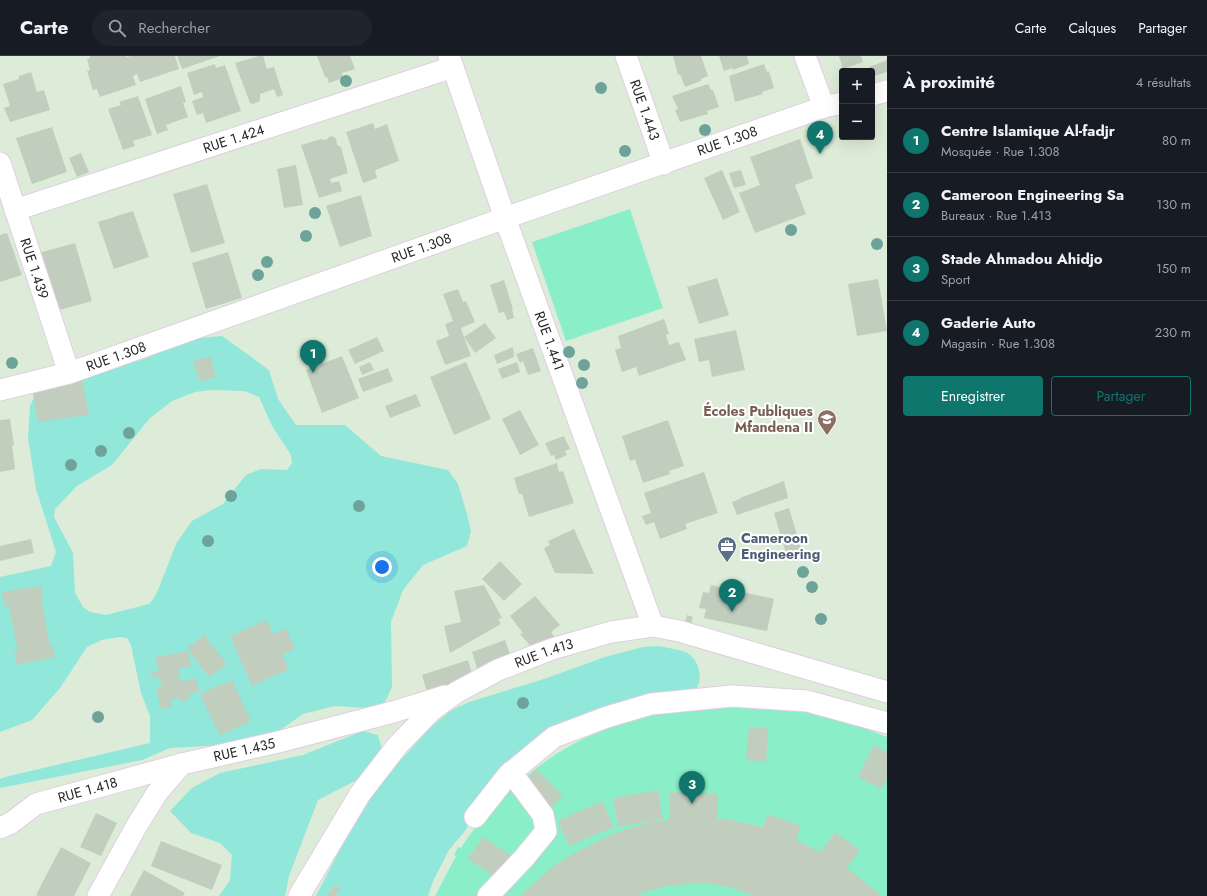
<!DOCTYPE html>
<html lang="fr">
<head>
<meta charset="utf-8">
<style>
	body { margin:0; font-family:Jost,sans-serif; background:#20242c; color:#f1f3f6 }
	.controls { position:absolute; right:12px; top:12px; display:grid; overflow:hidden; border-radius:4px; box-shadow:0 4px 16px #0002 }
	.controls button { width:36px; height:36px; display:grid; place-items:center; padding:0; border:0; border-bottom:1px solid #363941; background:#171b24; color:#f1f3f6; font:20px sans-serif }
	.you { position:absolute; left:382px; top:511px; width:14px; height:14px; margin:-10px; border:3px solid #fff; border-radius:50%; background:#1a73e8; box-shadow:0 0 0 6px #1a73e833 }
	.badge { display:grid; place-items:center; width:26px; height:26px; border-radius:50%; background:#0f766e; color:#fff; font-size:13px; font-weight:700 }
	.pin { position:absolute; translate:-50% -33px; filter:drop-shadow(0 1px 2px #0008) }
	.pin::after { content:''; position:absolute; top:21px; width:14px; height:12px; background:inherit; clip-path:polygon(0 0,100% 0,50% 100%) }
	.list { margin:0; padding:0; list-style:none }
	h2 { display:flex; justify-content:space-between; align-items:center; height:52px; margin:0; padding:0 16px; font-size:17px }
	h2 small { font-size:13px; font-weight:400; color:#9ea1a6 }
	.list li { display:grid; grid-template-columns:26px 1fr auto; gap:12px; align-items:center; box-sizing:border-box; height:64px; padding:0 16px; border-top:1px solid #363941 }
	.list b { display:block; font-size:15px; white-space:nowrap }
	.list p { margin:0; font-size:13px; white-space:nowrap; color:#9ea1a6 }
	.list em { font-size:13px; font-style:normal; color:#9ea1a6 }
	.actions { display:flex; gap:8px; padding:12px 16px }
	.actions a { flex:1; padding:9px 0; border:1px solid #0f766e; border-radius:4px; text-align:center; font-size:14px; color:#0f766e }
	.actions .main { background:#0f766e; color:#fff }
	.icon { flex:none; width:22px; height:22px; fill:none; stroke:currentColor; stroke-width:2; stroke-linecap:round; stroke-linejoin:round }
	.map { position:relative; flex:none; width:887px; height:840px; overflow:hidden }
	header { display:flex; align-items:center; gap:24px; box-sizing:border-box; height:56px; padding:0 20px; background:#171b24; border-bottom:1px solid #363941 }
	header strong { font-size:19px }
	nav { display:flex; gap:22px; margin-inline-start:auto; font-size:14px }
	.search { width:280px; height:36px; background:#20242c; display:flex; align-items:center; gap:10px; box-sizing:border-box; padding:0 14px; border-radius:22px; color:#9ea1a6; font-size:15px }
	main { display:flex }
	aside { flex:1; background:#171b24 }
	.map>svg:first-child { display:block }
	.green { fill:#90e7da; fill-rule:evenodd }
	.pitch { fill:#8aefc8 }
	.building { fill:#c1cebe }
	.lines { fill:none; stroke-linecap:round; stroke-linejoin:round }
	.minor-casing { stroke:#e2cde2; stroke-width:23 }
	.minor { stroke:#fff; stroke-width:21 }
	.tree { fill:#6ea39a }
	.labels { text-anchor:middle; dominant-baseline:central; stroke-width:4; stroke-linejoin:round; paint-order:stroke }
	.street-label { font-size:14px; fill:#282828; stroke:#fff }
	.education-label { font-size:14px; font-weight:bold; fill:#785e54; stroke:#fff; text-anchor:end }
	.service-label { font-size:14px; font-weight:bold; fill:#4e5e75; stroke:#fff; text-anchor:start }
</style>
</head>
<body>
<header>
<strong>Carte</strong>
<div class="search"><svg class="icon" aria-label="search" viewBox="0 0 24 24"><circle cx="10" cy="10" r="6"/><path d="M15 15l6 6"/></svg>Rechercher</div>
<nav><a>Carte</a><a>Calques</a><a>Partager</a></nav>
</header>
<main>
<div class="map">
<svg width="887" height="840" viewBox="0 0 887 840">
	<rect width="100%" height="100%" fill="#ddecd8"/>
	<!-- green -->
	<g class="green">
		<path d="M222,280L269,314L278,343L296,369H345L381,400L448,414L458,428L467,458L471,475L467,490L423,509L403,534L391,566L392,631L384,648L369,652L334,650L303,658L262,687L170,692L142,704L0,732V723L5,721L150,687V660L141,637L131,589L127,582L119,581L102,584L87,591L60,632L32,664L0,676V521L51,510L56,496L36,433L28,382L30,350L37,335L51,327L144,303L188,283ZM212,334L244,335L259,341L272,370L291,399L292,407L287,414L261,413L246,419L223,448L192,465L177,486L158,534L154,542L149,548L106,559L90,556L83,551L75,537L73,497L54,461L55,453L77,430L112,409L150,362L172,345L195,336Z"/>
		<path d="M659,590C667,592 676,593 683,595C699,601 704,621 696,634L555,689L476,753L465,775L449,794L433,825L428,840H316L367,741L432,670L452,654L469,646L544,623L605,601L643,591Z"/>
		<polygon points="363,675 378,679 386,709 318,744 289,820 285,840 219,840 230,824 232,799 220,787 191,777 170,755 192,732 220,717 303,699"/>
	</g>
	<!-- pitch -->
	<g class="pitch">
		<polygon points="630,153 663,252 566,285 532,186"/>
		<path d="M757,651C777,652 797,653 816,657C841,662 864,672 887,681V840H435L456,800L454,799L458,791L461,792C473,772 488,757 504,741C557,687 619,660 693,653C714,651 736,651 757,651Z"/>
	</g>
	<!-- building -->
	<g class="building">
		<polygon points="90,0 126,0 127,1 131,0 175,0 179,13 140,26 137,18 133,20 136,29 100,41 97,33 93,34 87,15 90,14 87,3 90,2"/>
		<polygon points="177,0 220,0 182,13"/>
		<polygon points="259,0 263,0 267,13 274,11 283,39 277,41 274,33 260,38 260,45 253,48 250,47 235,7"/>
		<polygon points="317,0 350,0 355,13 342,17 343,22 329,27 327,21 325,21"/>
		<polygon points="673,0 701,0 708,20 701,23 701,25 685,31 680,18 678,19"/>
		<polygon points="719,0 747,0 749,8 733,14 732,12 724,15"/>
		<polygon points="839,0 861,0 863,6 843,13"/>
		<polygon points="887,4 887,16 872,21 872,15 870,15 869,11"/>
		<polygon points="215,8 216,12 225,9 241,55 206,67 203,57 197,59 192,45 203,41 202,36 194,39 187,17"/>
		<polygon points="764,8 767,16 769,15 774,32 762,36 763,38 735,46 729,20"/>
		<polygon points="31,16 37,36 44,34 50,54 10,66 4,52 10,50 3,28 19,23 19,20"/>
		<polygon points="708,28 711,34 713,34 719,51 707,55 708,58 680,66 675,54 678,53 672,40"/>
		<polygon points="181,30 186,46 183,47 188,61 166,69 168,74 157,78 145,43"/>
		<polygon points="138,40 152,79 133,85 135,90 123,94 108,53 121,49 119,46"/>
		<polygon points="373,67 375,73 387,68 399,105 375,114 377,122 363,127 346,76"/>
		<polygon points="52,71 67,116 32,128 16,82"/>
		<polygon points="331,80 336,82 337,89 341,91 348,117 330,123 331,127 339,125 342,135 319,142 301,89 321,83 325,84"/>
		<polygon points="800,83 813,122 795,129 806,158 755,177 739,137 760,129 750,101"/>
		<polygon points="81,97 89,116 77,121 69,102"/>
		<polygon points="296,109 303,149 284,152 277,113"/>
		<polygon points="722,114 740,156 723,164 704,122"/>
		<polygon points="741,114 746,129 734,132 729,117"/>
		<polygon points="207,128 225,187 191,197 173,138"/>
		<polygon points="361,139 372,180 340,191 326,150"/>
		<polygon points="133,155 149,201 114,213 98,166"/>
		<polygon points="7,177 22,219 0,226 0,179"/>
		<polygon points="75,187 92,245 52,256 35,198"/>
		<polygon points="228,196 242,242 206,253 192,207"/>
		<polygon points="717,222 729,259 699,268 687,231"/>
		<polygon points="878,223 887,275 857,280 848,228"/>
		<polygon points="504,224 513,253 512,253 514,262 507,264 504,256 499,257 490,229"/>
		<polygon points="458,233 463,246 466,245 475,266 461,272 464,281 485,267 496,282 475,297 464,281 471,300 445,309 436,285 449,280 445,268 453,265 443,238"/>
		<polygon points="664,263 669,278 666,279 669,289 679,286 686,304 639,320 636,311 622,316 615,294 621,292 618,280"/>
		<polygon points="736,274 745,314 712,321 709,304 699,306 694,283"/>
		<polygon points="377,281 384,295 355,308 348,294"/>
		<polygon points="513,291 514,301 497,308 494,299"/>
		<polygon points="533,292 541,315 528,319 523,305 520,307 516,298"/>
		<polygon points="210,300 216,321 200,326 193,305"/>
		<polygon points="342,300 359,342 322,357 306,314"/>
		<polygon points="370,306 374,314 362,319 359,311"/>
		<polygon points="466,306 491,363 454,379 430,321"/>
		<polygon points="517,306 520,316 502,323 498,313"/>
		<polygon points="388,312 393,325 363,336 358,323"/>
		<polygon points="81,319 89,359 38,366 32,332"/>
		<polygon points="416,338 421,350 390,362 385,350"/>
		<polygon points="520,354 539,389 520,399 502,363"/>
		<polygon points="10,363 14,389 12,389 15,413 0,416 0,364"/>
		<polygon points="668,364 684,410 669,415 670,418 643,427 635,403 630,405 622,380"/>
		<polygon points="564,380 570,393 565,395 567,399 556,404 554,399 551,400 545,387"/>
		<polygon points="557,407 559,416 563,415 574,447 529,461 522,438 519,438 514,422"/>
		<polygon points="704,416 718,457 685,468 687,473 660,483 654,466 646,469 642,460 651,457 644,437"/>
		<polygon points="784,425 788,442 737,459 732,446 740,443 740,442"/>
		<polygon points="789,452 803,499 788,504 774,457"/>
		<polygon points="574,473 594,518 555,517 544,492 550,489 548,485"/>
		<polygon points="31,483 34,497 0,505 0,490"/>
		<polygon points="500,505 522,528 504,545 482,523"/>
		<polygon points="484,529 502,562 498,563 501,568 450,597 444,570 461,566 454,535"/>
		<polygon points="711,529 774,543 767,575 704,562 706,553 699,552 703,536 709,537"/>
		<polygon points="41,530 43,543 41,543 50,589 52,588 55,601 17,609 14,596 18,595 9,550 5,551 2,536"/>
		<polygon points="535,540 560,569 551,576 554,580 539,592 533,593 520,578 523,577 510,560"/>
		<polygon points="687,559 693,561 691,568 685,566"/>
		<polygon points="267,564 273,578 286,573 295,593 282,599 289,613 252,630 230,580"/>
		<polygon points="204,579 227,608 209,621 187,592"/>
		<polygon points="505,584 513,607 479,618 472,596"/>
		<polygon points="188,595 191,610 178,613 181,626 196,622 199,635 189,638 190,643 181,646 180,642 170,644 172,650 161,653 156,633 162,631 159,621 153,623 152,616 159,615 155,601"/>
		<polygon points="468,604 474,624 428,639 422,619"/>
		<polygon points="232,624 251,665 220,679 200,638"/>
		<polygon points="749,671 768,672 766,706 746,704"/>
		<polygon points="874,689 887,696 887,722 881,733 858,721"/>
		<polygon points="536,713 563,740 548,755 521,728"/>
		<polygon points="658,734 663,763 618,771 613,742"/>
		<polygon points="670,736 718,738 717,763 731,764 763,771 768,758 801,770 796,784 820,796 835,776 860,794 847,812 882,840 754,840 734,832 713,828 687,828 667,830 648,835 637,840 520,840 552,811 577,796 602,783 618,776 650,766 669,764"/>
		<polygon points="602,745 614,771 569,790 558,765"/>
		<polygon points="96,757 117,767 101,800 80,791"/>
		<polygon points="483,781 510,799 495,821 468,803"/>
		<polygon points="161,785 222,809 212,834 151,810"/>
		<polygon points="61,791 91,807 74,840 39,840 36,839"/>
		<polygon points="144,814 185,837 183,840 130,840"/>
		<polygon points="335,829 341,833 335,840 326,840"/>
	</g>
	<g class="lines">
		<defs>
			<g id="minor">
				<path id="s1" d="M449,0L505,162L653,570"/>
				<path id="s2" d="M626,0L664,108"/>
				<polyline points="805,0 824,51"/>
				<polyline points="872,39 887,35"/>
				<path id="s3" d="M0,107L69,317"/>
				<path id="s4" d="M15,154L453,11"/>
				<path id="s5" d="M0,334L69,317L505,162L824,51L842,47"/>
				<polyline points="475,761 508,719 554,681 607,661 651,648 732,640 807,645 887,667"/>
				<path id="s6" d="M0,772L11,767L36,748L182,708"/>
				<path id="s7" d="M98,840L136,771L157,737L182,708L278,686L393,656L445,640"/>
				<path id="s8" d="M299,840L360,738L397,690L432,654L457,636L498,614L552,593L611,576L653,570L679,575L887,636"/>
				<polyline points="488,840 524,802 546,775 543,759 511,716"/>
			</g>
		</defs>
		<!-- minor casing -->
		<use href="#minor" class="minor-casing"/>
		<!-- minor -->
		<use href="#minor" class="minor"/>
	</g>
	<!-- trees -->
	<g class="tree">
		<circle cx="346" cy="25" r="6"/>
		<circle cx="601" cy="32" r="6"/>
		<circle cx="705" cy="74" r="6"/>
		<circle cx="625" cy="95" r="6"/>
		<circle cx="315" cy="157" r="6"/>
		<circle cx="791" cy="174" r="6"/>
		<circle cx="306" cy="180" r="6"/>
		<circle cx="877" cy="188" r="6"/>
		<circle cx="267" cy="206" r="6"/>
		<circle cx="258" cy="219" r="6"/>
		<circle cx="569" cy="296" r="6"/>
		<circle cx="12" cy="307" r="6"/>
		<circle cx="584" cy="309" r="6"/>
		<circle cx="582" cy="327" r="6"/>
		<circle cx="129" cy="377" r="6"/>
		<circle cx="101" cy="395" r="6"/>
		<circle cx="71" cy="409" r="6"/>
		<circle cx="231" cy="440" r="6"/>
		<circle cx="359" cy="450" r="6"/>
		<circle cx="208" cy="485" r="6"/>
		<circle cx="803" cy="516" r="6"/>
		<circle cx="812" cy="531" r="6"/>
		<circle cx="821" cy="563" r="6"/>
		<circle cx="523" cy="647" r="6"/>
		<circle cx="98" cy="661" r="6"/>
	</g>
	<!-- icons -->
	<defs>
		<symbol id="school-pin" viewBox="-11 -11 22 30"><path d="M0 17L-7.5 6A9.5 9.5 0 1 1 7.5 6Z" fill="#8d6e63" stroke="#fff"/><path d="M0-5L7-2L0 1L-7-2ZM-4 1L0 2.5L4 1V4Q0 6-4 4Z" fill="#fff"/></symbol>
		<symbol id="office-pin" viewBox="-11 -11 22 30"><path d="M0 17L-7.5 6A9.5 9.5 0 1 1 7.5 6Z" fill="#5c6f8a" stroke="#fff"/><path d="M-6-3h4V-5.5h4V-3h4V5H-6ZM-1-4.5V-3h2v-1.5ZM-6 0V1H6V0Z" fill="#fff"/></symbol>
	</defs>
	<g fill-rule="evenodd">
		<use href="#school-pin" x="816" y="352" width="22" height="30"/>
		<use href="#office-pin" x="716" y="479" width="22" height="30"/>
	</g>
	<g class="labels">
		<!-- street labels -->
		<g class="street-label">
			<text stroke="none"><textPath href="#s2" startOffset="57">RUE 1.443</textPath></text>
			<text stroke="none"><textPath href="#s4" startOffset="230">RUE 1.424</textPath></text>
			<text stroke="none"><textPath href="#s5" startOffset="769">RUE 1.308</textPath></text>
			<text stroke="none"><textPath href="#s5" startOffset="445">RUE 1.308</textPath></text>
			<text stroke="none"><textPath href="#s3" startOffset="111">RUE 1.439</textPath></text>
			<text stroke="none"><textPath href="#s1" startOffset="302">RUE 1.441</textPath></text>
			<text stroke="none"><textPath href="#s5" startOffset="121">RUE 1.308</textPath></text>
			<text stroke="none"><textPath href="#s8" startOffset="356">RUE 1.413</textPath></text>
			<text stroke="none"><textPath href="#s7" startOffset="221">RUE 1.435</textPath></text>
			<text stroke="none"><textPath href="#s6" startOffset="97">RUE 1.418</textPath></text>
		</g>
		<!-- education labels -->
		<g class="education-label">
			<text x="813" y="355">Écoles Publiques<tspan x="813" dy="16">Mfandena II</tspan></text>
		</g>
		<!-- service labels -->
		<g class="service-label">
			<text x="741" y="482">Cameroon<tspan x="741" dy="16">Engineering</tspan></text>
		</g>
	</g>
</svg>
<div class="controls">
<button>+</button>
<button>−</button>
</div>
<div class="you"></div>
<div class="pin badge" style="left:313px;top:317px">1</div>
<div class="pin badge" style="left:732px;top:556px">2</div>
<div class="pin badge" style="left:692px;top:748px">3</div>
<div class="pin badge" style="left:820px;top:98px">4</div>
</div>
<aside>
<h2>À proximité<small>4 résultats</small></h2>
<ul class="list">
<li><span class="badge">1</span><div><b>Centre Islamique Al-fadjr</b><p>Mosquée · Rue 1.308</p></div><em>80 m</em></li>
<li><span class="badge">2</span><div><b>Cameroon Engineering Sa</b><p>Bureaux · Rue 1.413</p></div><em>130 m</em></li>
<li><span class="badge">3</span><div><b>Stade Ahmadou Ahidjo</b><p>Sport</p></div><em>150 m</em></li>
<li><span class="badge">4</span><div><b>Gaderie Auto</b><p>Magasin · Rue 1.308</p></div><em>230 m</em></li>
</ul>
<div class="actions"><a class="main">Enregistrer</a><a>Partager</a></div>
</aside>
</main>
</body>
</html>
